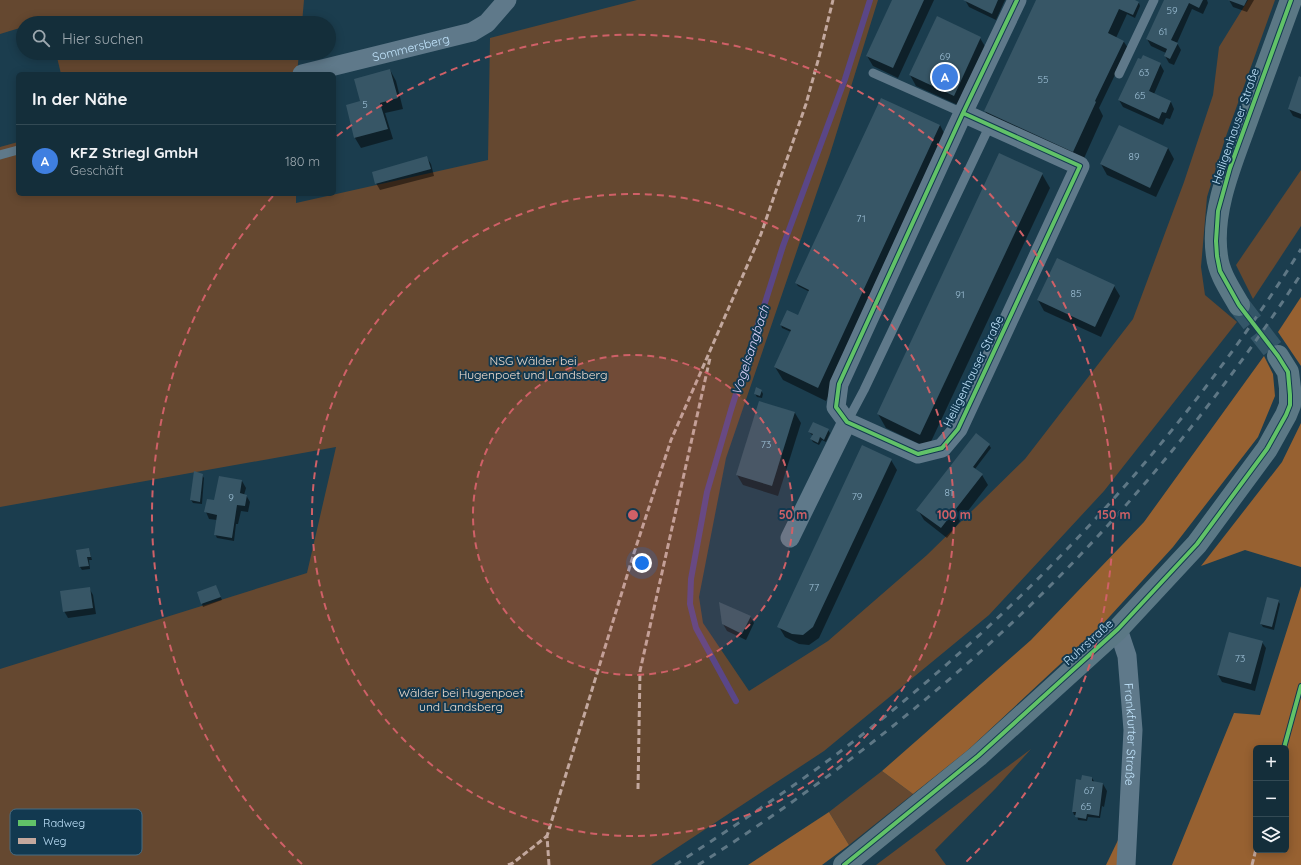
<!DOCTYPE html>
<html lang="de">
<head>
<meta charset="utf-8">
<style>
	body { margin:0; font-family:Quicksand,sans-serif; background:#213a45; color:#f1f3f6 }
	.controls { position:absolute; right:12px; bottom:12px; display:grid; overflow:hidden; border-radius:6px; box-shadow:0 2px 10px #0003 }
	.controls button { width:36px; height:36px; display:grid; place-items:center; padding:0; border:0; border-bottom:1px solid #334a54; background:#142e3a; color:#f1f3f6; font:20px sans-serif }
	.you { position:absolute; left:642px; top:563px; width:14px; height:14px; margin:-10px; border:3px solid #fff; border-radius:50%; background:#1a73e8; box-shadow:0 0 0 6px #1a73e833 }
	.badge { display:grid; place-items:center; width:26px; height:26px; border-radius:50%; background:#8abfa5; color:#fff; font-size:13px; font-weight:700 }
	.pin { position:absolute; translate:-50% -50%; border:2px solid #fff; box-shadow:0 1px 4px #0006 }
	.list { margin:0; padding:0; list-style:none }
	h2 { display:flex; justify-content:space-between; align-items:center; height:52px; margin:0; padding:0 16px; font-size:17px }
	h2 small { font-size:13px; font-weight:400; color:#9da8af }
	.list li { display:grid; grid-template-columns:26px 1fr auto; gap:12px; align-items:center; box-sizing:border-box; height:72px; padding:0 16px; border-top:1px solid #334a54 }
	.list b { display:block; font-size:15px; white-space:nowrap }
	.list p { margin:0; font-size:13px; white-space:nowrap; color:#9da8af }
	.list em { font-size:13px; font-style:normal; color:#9da8af }
	.icon { flex:none; width:22px; height:22px; fill:none; stroke:currentColor; stroke-width:2; stroke-linecap:round; stroke-linejoin:round }
	.map { position:relative; flex:none; width:1301px; height:865px; overflow:hidden }
	.search { position:absolute; background:#142e3a; box-shadow:0 2px 10px #0003; left:16px; top:16px; width:320px; height:44px; display:flex; align-items:center; gap:10px; box-sizing:border-box; padding:0 14px; border-radius:22px; color:#9da8af; font-size:15px }
	.panel { position:absolute; background:#142e3a; box-shadow:0 2px 10px #0003; left:16px; top:72px; width:320px; height:124px; border-radius:6px }
	.map>svg:first-child { display:block }
	.green { fill:#654830 }
	.forest { fill:#976131; fill-rule:evenodd }
	.shadow { fill:#0007 }
	.lines { fill:none; stroke-linecap:round; stroke-linejoin:round }
	.stream { stroke:#5a4687; stroke-width:6 }
	.building { fill:#375666 }
	.secondary-tunnel { stroke:#345668; stroke-width:22; stroke-dasharray:22 11; stroke-linecap:butt }
	.service { stroke:#5f798a; stroke-width:9 }
	.minor { stroke:#5f798a; stroke-width:19 }
	.secondary { stroke:#5b7885; stroke-width:22 }
	.rail { stroke:#5e7785; stroke-width:3; stroke-dasharray:7 7; stroke-linecap:butt }
	.quiet { stroke:#c3a89e; stroke-width:3; stroke-dasharray:6 3; stroke-linecap:butt }
	.cycleway-casing { stroke:#123950; stroke-width:6 }
	.cycleway { stroke:#61c268; stroke-width:4 }
	.ring { fill:none; stroke:#cf6067; stroke-width:2; stroke-dasharray:7 5 }
	.labels { text-anchor:middle; dominant-baseline:central; stroke-width:4; stroke-linejoin:round; paint-order:stroke }
	.number-label { font-size:10px; fill:#9ec0d6 }
	.street-label { font-size:12px; fill:#c0e3fb; stroke:#123950 }
	.park-label { font-size:12px; fill:#f1ded0; stroke:#123950 }
	.water-label { font-size:13px; font-style:italic; fill:#dfd3fc; stroke:#123950 }
	.key { fill:#123950; stroke:#466c83; stroke-width:1 }
	.key-label { font-size:11px; fill:#c0e3fb }
	.centre { fill:#cf6067; stroke:#123950; stroke-width:2 }
	.ring-label { font-size:12px; text-anchor:middle; font-weight:bold; fill:#cf6067; stroke:#123950; stroke-width:4; stroke-linejoin:round; paint-order:stroke }
</style>
</head>
<body>
<div class="map">
<svg width="1301" height="865" viewBox="0 0 1301 865">
	<rect width="100%" height="100%" fill="#1b3d4e"/>
	<!-- green -->
	<g class="green">
		<polygon points="0,0 304,0 302,23 48,23 47,20 37,23 23,23 23,27 0,34"/>
		<polygon points="637,0 878,0 830,154 726,458 699,597 703,623 749,691 828,641 927,555 1025,459 1133,319 1184,182 1213,95 1219,47 1248,0 1275,0 1225,139 1207,197 1201,267 1205,295 1237,322 1104,491 989,615 824,751 651,865 0,865 0,669 307,573 336,447 0,507 0,147 18,142 18,194 296,194 296,203 488,160 490,38"/>
		<polygon points="56,53 299,53 297,74 61,74"/>
		<polygon points="1301,170 1301,226 1253,299 1236,265"/>
		<polygon points="1031,749 996,788 935,850 946,865 876,865"/>
		<polygon points="882,771 913,794 849,845 829,812"/>
	</g>
	<!-- forest -->
	<g class="forest">
		<polygon points="1301,297 1301,366 1278,332"/>
		<polygon points="1264,356 1273,374 1275,396 1258,437 1173,547 1101,626 968,750 913,794 882,771 1031,640 1144,522"/>
		<polygon points="1301,423 1301,567 1245,550 1201,566 1282,462"/>
		<path d="M1301,586V865H1172L1234,713L1260,715ZM1256,748H1286V850H1256Z"/>
		<polygon points="829,812 849,845 822,865 748,865"/>
		<polygon points="1120,836 1119,865 1106,865"/>
	</g>
	<!-- shadow -->
	<g class="shadow">
		<polygon points="893,0 934,0 898,78 873,66 867,56"/>
		<polygon points="965,0 1005,0 996,20 969,7"/>
		<polygon points="1037,0 1133,0 1139,3 1140,6 1135,18 1127,14 1116,38 1124,42 1128,48 1099,108 1103,116 1081,165 993,124 985,111"/>
		<polygon points="1165,0 1207,0 1208,3 1203,14 1192,9 1177,43 1181,50 1174,65 1169,63 1165,56 1166,53 1151,46 1147,39"/>
		<polygon points="1229,0 1254,0 1247,12 1233,7"/>
		<polygon points="980,38 986,48 960,106 916,86 910,75"/>
		<polygon points="1160,64 1164,71 1154,94 1171,102 1174,109 1170,119 1166,118 1163,125 1123,107 1119,100"/>
		<polygon points="390,70 396,81 403,109 385,113 393,139 361,148 355,138 347,106 361,102"/>
		<polygon points="1301,78 1301,119 1293,116 1289,109"/>
		<polygon points="940,125 947,139 826,401 783,380 775,367 791,332 782,328 781,325 798,317 810,292 798,286 796,283"/>
		<polygon points="1168,148 1174,159 1156,197 1107,175 1101,164"/>
		<polygon points="427,158 431,164 434,176 380,190 376,183"/>
		<polygon points="1042,174 1050,188 928,448 886,428 878,414"/>
		<polygon points="1114,286 1120,296 1101,337 1044,311 1038,300"/>
		<polygon points="761,390 763,394 762,398 757,397 755,394"/>
		<polygon points="760,402 795,413 801,423 778,496 743,485 737,475"/>
		<polygon points="828,430 830,433 826,442 822,440 819,445 813,442 811,439 813,436 809,432"/>
		<polygon points="976,434 989,445 991,448 975,469 982,475 988,485 947,538 924,520 918,510"/>
		<polygon points="891,460 897,470 819,638 809,645 799,644 785,637 779,627"/>
		<polygon points="195,473 202,475 204,478 202,504 193,503 191,500"/>
		<polygon points="242,481 246,488 244,495 246,495 250,502 248,512 241,511 238,524 236,524 234,541 217,538 215,534 217,520 209,519 206,512 215,501"/>
		<polygon points="89,549 92,560 89,560 90,569 82,570 80,567 77,551"/>
		<polygon points="216,586 222,600 203,607 202,604"/>
		<polygon points="89,588 93,595 96,614 68,618 64,611"/>
		<polygon points="1278,601 1280,604 1274,630 1263,627 1261,624"/>
		<polygon points="750,616 754,623 746,640 727,631 723,624"/>
		<polygon points="1262,642 1266,648 1255,691 1222,682 1218,675"/>
		<polygon points="1092,778 1095,783 1103,784 1107,791 1104,807 1102,806 1100,818 1088,817 1087,821 1078,820 1077,815 1074,815 1073,812 1082,781"/>
	</g>
	<g class="lines">
		<!-- stream -->
		<polyline class="stream" points="736,701 696,628 690,604 691,579 707,492 731,410 783,246 845,79 870,0"/>
	</g>
	<!-- building -->
	<g class="building">
		<polygon points="892,0 924,0 893,68 866,56"/>
		<polygon points="963,0 998,0 992,14"/>
		<polygon points="1036,0 1135,0 1139,2 1133,15 1119,9 1108,33 1124,41 1095,101 1096,102 1073,152 984,111"/>
		<polygon points="1164,0 1203,0 1199,8 1189,3 1171,40 1178,43 1170,59 1164,56 1167,49 1146,39"/>
		<polygon points="1228,0 1247,0 1244,6"/>
		<polygon points="937,16 981,37 954,96 909,75"/>
		<polygon points="1143,55 1161,63 1149,91 1171,101 1166,113 1162,112 1159,119 1118,100 1138,58 1141,59"/>
		<polygon points="390,69 398,98 380,103 388,129 354,138 346,105 360,101 354,79"/>
		<polygon points="1299,76 1301,77 1301,114 1288,109"/>
		<polygon points="881,98 940,125 818,388 774,367 791,330 780,325 787,310 798,315 809,290 795,283"/>
		<polygon points="1119,125 1168,148 1150,188 1100,164"/>
		<polygon points="999,153 1043,173 920,435 877,414"/>
		<polygon points="427,156 431,169 375,184 372,172"/>
		<polygon points="1057,258 1115,285 1095,327 1037,300"/>
		<polygon points="756,387 762,390 760,396 754,394"/>
		<polygon points="759,401 795,412 772,486 736,475"/>
		<polygon points="813,422 829,429 824,440 820,437 818,443 810,439 813,434 808,432"/>
		<polygon points="976,433 990,444 973,467 983,474 941,528 916,510"/>
		<polygon points="862,445 892,459 813,627 803,635 792,634 777,627"/>
		<polygon points="194,471 203,474 200,502 190,500"/>
		<polygon points="219,476 242,480 240,493 247,495 245,506 237,505 232,538 214,535 217,515 204,512 207,499 214,500"/>
		<polygon points="89,548 91,557 87,557 89,566 79,567 76,550"/>
		<polygon points="216,585 221,597 201,604 197,592"/>
		<polygon points="90,587 93,608 63,612 60,591"/>
		<polygon points="1267,597 1279,600 1272,627 1260,624"/>
		<polygon points="719,602 751,616 742,634 722,624"/>
		<polygon points="1229,632 1263,641 1251,684 1217,675"/>
		<polygon points="1082,775 1092,777 1092,781 1103,783 1099,816 1087,814 1086,819 1075,817 1076,812 1072,812 1076,779 1081,780"/>
	</g>
	<g class="lines">
		<!-- secondary-tunnel -->
		<polyline class="secondary-tunnel" points="1239,305 1278,356"/>
		<!-- service -->
		<g class="service">
			<polyline points="873,73 963,113"/>
			<polyline points="1119,74 1154,0"/>
			<polyline points="0,155 18,150"/>
			<polyline points="847,422 864,390 990,125"/>
		</g>
		<!-- minor -->
		<g class="minor">
			<path id="s1" d="M302,74L472,32L487,23L507,0"/>
			<polyline points="963,113 1080,166 958,429 942,448 918,454 847,422 836,407 839,384 963,113 1017,0"/>
			<polyline points="790,538 847,422"/>
			<path id="s2" d="M1118,629L1127,656L1133,730L1126,865"/>
		</g>
		<!-- secondary -->
		<g class="secondary">
			<path d="M1239,305C1230,289 1219,274 1217,256C1210,209 1234,158 1249,115C1263,76 1277,38 1291,0"/>
			<polyline points="844,865 978,756 1118,629 1197,544 1267,449 1286,415 1290,405 1290,388 1288,372 1278,356"/>
		</g>
		<!-- rail -->
		<g class="rail">
			<path d="M675,865C742,821 809,777 872,727C1040,593 1187,432 1301,249"/>
			<path d="M698,865C805,797 907,720 1000,634C1115,528 1216,405 1301,274"/>
		</g>
		<!-- quiet -->
		<g class="quiet">
			<polyline points="638,789 640,671 710,358"/>
			<polyline points="508,865 513,863 547,836"/>
			<polyline points="549,865 547,836 634,553 671,440 761,234 806,104 819,57 833,0"/>
			<polyline points="1252,865 1256,849"/>
		</g>
		<defs>
			<g id="cycleway">
				<polyline points="963,113 1080,166 958,429 942,448 918,454 847,422 836,407 839,384 963,113 1017,0"/>
				<polyline points="1284,748 1301,686"/>
				<polyline points="844,865 978,756 1118,629 1197,544 1267,449 1286,415 1290,405 1290,395 1288,372 1278,356 1239,305 1220,271 1217,256 1216,241 1218,211 1230,168 1291,0"/>
			</g>
		</defs>
		<!-- cycleway casing -->
		<use href="#cycleway" class="cycleway-casing"/>
		<!-- cycleway -->
		<use href="#cycleway" class="cycleway"/>
	</g>
	<!-- distance rings -->
	<circle cx="633" cy="515" r="160" fill="#cf6067" fill-opacity=".12"/>
	<g class="ring">
		<circle cx="633" cy="515" r="160"/>
		<circle cx="633" cy="515" r="321"/>
		<path d="M302 864A481 481 0 0 1 273 196M337 136A481 481 0 0 1 964 864"/>
	</g>
	<g class="labels">
		<!-- number labels -->
		<g class="number-label">
			<text x="1172" y="10">59</text>
			<text x="1163" y="31">61</text>
			<text x="945" y="56">69</text>
			<text x="1144" y="72">63</text>
			<text x="1043" y="79">55</text>
			<text x="1140" y="95">65</text>
			<text x="365" y="104">5</text>
			<text x="1134" y="156">89</text>
			<text x="861" y="218">71</text>
			<text x="1076" y="293">85</text>
			<text x="960" y="294">91</text>
			<text x="766" y="444">73</text>
			<text x="949" y="492">81</text>
			<text x="857" y="496">79</text>
			<text x="231" y="497">9</text>
			<text x="814" y="587">77</text>
			<text x="1240" y="658">73</text>
			<text x="1089" y="790">67</text>
			<text x="1086" y="806">65</text>
		</g>
		<!-- street labels -->
		<g class="street-label">
			<text stroke="none"><textPath href="#s1" startOffset="112">Sommersberg</textPath></text>
			<text transform="translate(1235 126) rotate(-71)">Heiligenhauser Straße</text>
			<text transform="translate(973 371) rotate(-64)">Heiligenhauser Straße</text>
			<text transform="translate(1088 642) rotate(-42)">Ruhrstraße</text>
			<text stroke="none"><textPath href="#s2" startOffset="107">Frankfurter Straße</textPath></text>
		</g>
		<!-- park labels -->
		<g class="park-label">
			<text x="533" y="360">NSG Wälder bei<tspan x="533" dy="14">Hugenpoet und Landsberg</tspan></text>
			<text x="461" y="692">Wälder bei Hugenpoet<tspan x="461" dy="14">und Landsberg</tspan></text>
		</g>
		<!-- water labels -->
		<g class="water-label">
			<text transform="translate(750 350) rotate(-72)">Vogelsangbach</text>
		</g>
	</g>
	<!-- legend -->
	<rect x="10" y="809" width="132" height="46" rx="6" class="key"/>
	<rect x="18" y="820" width="18" height="6" fill="#61c268"/>
	<rect x="18" y="838" width="18" height="6" fill="#c3a89e"/>
	<g class="key-label">
		<text x="43" y="827">Radweg</text>
		<text x="43" y="845">Weg</text>
	</g>
	<circle cx="633" cy="515" r="6" class="centre"/>
	<g class="ring-label">
		<text x="793" y="519">50 m</text>
		<text x="954" y="519">100 m</text>
		<text x="1114" y="519">150 m</text>
	</g>
</svg>
<div class="controls">
<button>+</button>
<button>−</button>
<button><svg class="icon" aria-label="layers" viewBox="0 0 24 24"><path d="M12 4l9 5-9 5-9-5zM3 14l9 5 9-5"/></svg></button>
</div>
<div class="you"></div>
<div class="pin badge" style="left:945px;top:77px;background:#3f7fe0">A</div>
<div class="search"><svg class="icon" aria-label="search" viewBox="0 0 24 24"><circle cx="10" cy="10" r="6"/><path d="M15 15l6 6"/></svg>Hier suchen</div>
<section class="panel">
<h2>In der Nähe<small></small></h2>
<ul class="list">
<li><span class="badge" style="background:#3f7fe0">A</span><div><b>KFZ Striegl GmbH</b><p>Geschäft</p></div><em>180 m</em></li>
</ul>
</section>
</div>
</body>
</html>
